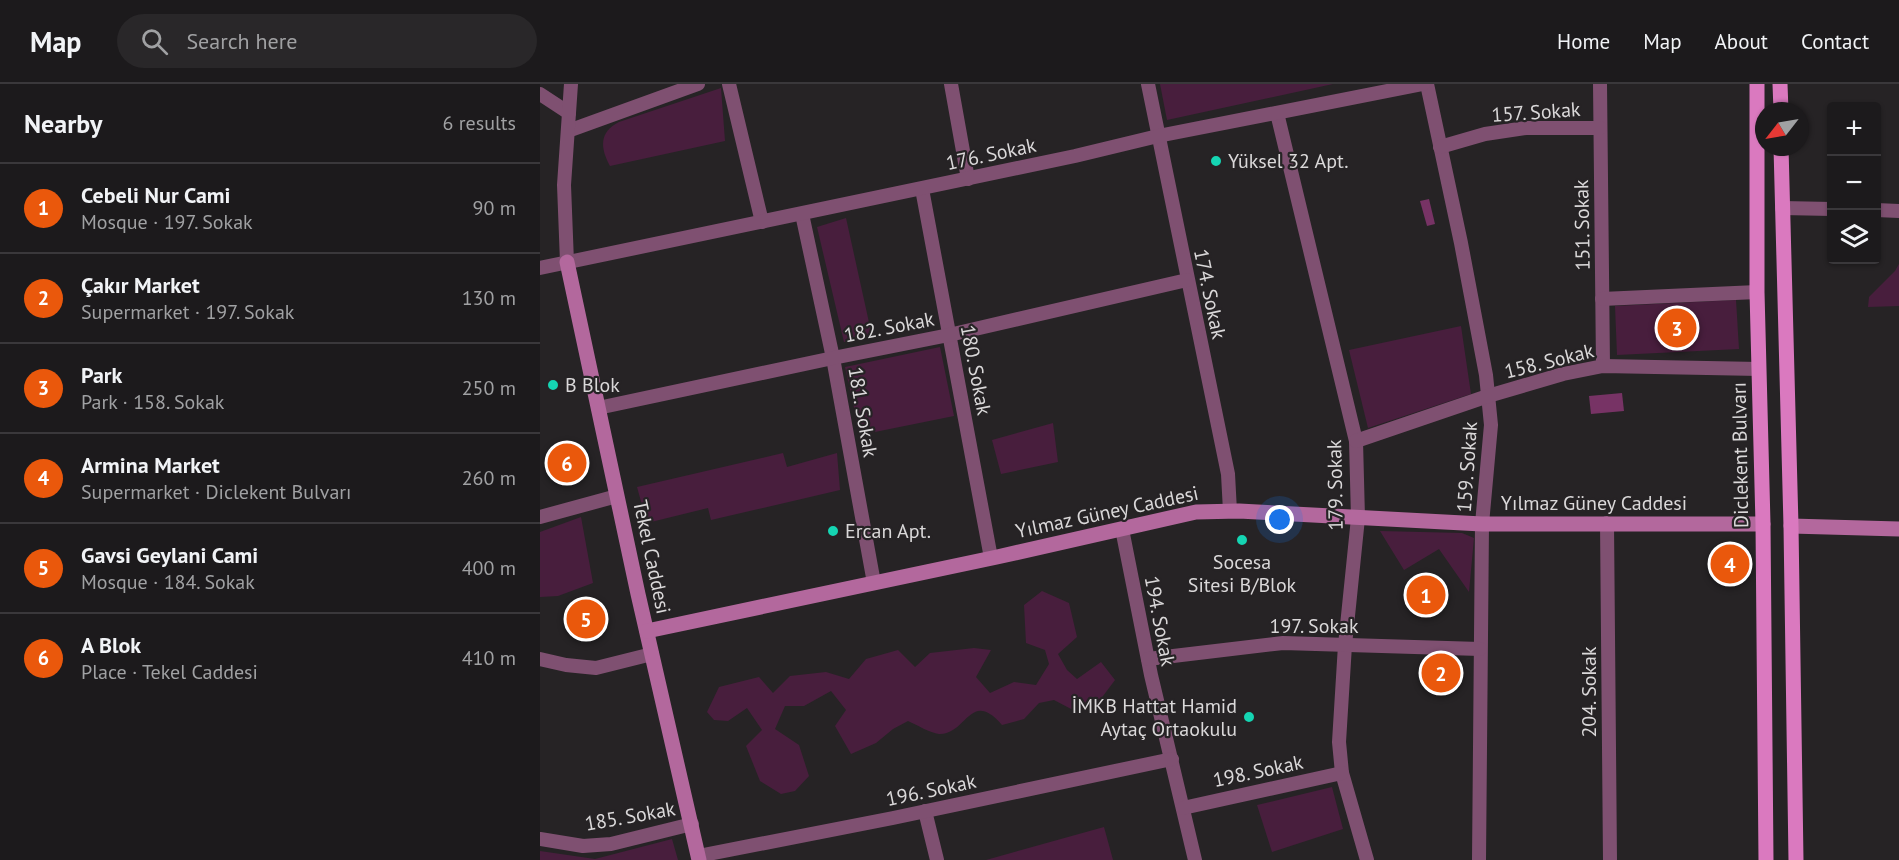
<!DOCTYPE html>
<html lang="en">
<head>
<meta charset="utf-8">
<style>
	body { margin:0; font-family:"PT Sans",sans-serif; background:#292729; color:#f1f3f6 }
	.controls { position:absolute; right:18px; top:18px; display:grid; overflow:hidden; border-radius:6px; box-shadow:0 2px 4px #0004 }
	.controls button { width:54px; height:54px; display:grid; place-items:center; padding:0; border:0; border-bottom:2px solid #3a383b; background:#1c1a1c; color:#f1f3f6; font:30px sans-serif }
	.compass { position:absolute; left:1215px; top:18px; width:54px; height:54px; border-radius:50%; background:#1c1a1c; box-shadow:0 2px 4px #0004; rotate:239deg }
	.you { position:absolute; left:740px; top:436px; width:21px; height:21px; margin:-15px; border:4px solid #fff; border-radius:50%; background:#1a73e8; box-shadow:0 0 0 9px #1a73e833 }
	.badge { display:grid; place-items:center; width:39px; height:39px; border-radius:50%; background:#ea580c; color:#fff; font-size:20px; font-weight:700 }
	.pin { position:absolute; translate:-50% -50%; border:3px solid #fff; box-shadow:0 2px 6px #0006 }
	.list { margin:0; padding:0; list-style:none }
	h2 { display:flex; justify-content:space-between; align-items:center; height:78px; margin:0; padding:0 24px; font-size:26px }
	h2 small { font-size:20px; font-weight:400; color:#a0a1a3 }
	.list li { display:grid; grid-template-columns:39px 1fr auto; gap:18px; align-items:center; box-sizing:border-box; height:90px; padding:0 24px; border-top:2px solid #3a383b }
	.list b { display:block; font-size:22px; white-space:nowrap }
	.list p { margin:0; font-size:20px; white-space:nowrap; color:#a0a1a3 }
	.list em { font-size:20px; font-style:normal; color:#a0a1a3 }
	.icon { flex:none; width:33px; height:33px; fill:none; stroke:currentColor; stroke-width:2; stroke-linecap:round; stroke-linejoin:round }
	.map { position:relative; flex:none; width:1359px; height:776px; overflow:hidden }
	header { display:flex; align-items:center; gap:36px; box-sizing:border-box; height:84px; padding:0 30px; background:#1c1a1c; border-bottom:2px solid #3a383b }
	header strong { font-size:28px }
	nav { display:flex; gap:33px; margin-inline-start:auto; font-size:21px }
	.search { width:420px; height:54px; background:#292729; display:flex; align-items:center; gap:15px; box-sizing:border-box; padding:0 21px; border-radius:33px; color:#a0a1a3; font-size:22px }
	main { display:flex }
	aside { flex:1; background:#1c1a1c }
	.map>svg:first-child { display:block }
	.green { fill:#481e3d }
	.water { fill:#773365 }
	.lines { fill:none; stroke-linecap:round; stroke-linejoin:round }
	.street { stroke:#7f5071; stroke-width:14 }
	.secondary { stroke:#b3689d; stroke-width:15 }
	.primary { stroke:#da79bf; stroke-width:15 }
	.poi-dot { fill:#15d5b3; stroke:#262325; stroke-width:2 }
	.labels { text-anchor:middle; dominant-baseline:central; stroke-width:4.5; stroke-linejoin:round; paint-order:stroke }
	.street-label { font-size:20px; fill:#dad8d9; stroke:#262325 }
	.poi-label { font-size:20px; fill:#dad8d9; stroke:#262325; text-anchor:start }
</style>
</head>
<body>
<header>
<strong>Map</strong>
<div class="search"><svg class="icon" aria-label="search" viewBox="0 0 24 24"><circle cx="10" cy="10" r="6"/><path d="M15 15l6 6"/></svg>Search here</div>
<nav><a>Home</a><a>Map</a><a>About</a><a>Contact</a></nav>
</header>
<main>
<aside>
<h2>Nearby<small>6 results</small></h2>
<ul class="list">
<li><span class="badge">1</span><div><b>Cebeli Nur Cami</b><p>Mosque · 197. Sokak</p></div><em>90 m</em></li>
<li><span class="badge">2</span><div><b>Çakır Market</b><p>Supermarket · 197. Sokak</p></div><em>130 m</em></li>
<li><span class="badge">3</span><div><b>Park</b><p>Park · 158. Sokak</p></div><em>250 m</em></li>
<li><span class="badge">4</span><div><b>Armina Market</b><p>Supermarket · Diclekent Bulvarı</p></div><em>260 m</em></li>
<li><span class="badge">5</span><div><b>Gavsi Geylani Cami</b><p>Mosque · 184. Sokak</p></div><em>400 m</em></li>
<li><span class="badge">6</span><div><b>A Blok</b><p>Place · Tekel Caddesi</p></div><em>410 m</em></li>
</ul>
</aside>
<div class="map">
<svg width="1359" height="776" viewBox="0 0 1359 776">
	<rect width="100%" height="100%" fill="#262325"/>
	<!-- green -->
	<g class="green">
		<polygon points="620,0 793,0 627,36"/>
		<path d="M181,4L185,57L70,82C60,64 59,48 79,38Z"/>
		<polygon points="306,134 332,252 304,258 277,143"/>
		<polygon points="1359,180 1359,222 1328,223 1329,213 1355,187"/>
		<polygon points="1196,216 1199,265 1077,271 1075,222"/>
		<polygon points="921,242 931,310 828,344 809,266"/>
		<polygon points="400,263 414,332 320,351 305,283"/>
		<polygon points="513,339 518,378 461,390 452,356"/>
		<polygon points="243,369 247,383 297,369 300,406 171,436 168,424 107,439 97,403"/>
		<polygon points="41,433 53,499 18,512 0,513 0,448"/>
		<polygon points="840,447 922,449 934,454 929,508 899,465 864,486"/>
		<path d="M502,507L529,519L537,553L518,570L527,586L537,595L561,578L575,596L557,620L533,626L514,616L499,619L484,635L462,641C430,604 427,651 399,650C390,649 377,641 368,637L353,645L336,659L311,670L295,642L306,626L291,607L264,622H245L235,645L259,661L269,692L255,707L241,710L220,697L206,662L222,646L207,624L188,637L174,636L167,628L179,603L219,593L233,609L250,592L286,588L309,595L326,575L358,566L375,583L390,569L434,564L451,566L436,593L450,609L474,598L496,601L509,580L505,566L486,559L484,521Z"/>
		<polygon points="792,703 803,745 732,768 717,721"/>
		<polygon points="564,743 573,776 446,776"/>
		<polygon points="132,755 138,776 0,776 0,767 55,775"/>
	</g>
	<!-- water -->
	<g class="water">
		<polygon points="889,115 895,140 887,142 880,117"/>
		<polygon points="1082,309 1084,327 1051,330 1049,312"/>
	</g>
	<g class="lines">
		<!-- street -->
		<g class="street">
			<polyline points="189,0 222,138"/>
			<polyline points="411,0 428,95"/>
			<polyline points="608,0 688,390 690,427"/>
			<polyline points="887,0 921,159 946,291 951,341 942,440 939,776"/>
			<polyline points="1060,0 1063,282"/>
			<polyline points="0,10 29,29"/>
			<polyline points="737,29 816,357 818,434 805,561 799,658 802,689 827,776"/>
			<polyline points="28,47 158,0"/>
			<polyline points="900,63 945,50 986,44 1060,44"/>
			<polyline points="382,105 451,474"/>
			<polyline points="1242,124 1292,125"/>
			<polyline points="1336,126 1359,127"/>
			<polyline points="262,130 293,274 334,499"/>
			<polyline points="27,178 24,101 31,0"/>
			<polyline points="0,184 535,72 618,52 883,0"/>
			<polyline points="1062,215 1217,208"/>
			<polyline points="58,324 293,274 409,251 647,196"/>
			<polyline points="816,357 948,312 1023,290 1063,282 1219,285"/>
			<polyline points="0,433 77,412"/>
			<polyline points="1067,439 1070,776"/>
			<polyline points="582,445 611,591 655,776"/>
			<polyline points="0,575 26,581 56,584 112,570"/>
			<polyline points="608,575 743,559 940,565"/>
			<polyline points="643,724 802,689"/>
			<polyline points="385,727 397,776"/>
			<polyline points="0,755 43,762 71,760 152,740"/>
			<polyline points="158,772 353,734 632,675"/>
		</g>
		<!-- secondary -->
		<g class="secondary">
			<polyline points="27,178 98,510 159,776"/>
			<polyline points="1251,442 1359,445"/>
			<polyline points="107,547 457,473 656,428 699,427 942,440 1223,440"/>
		</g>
		<!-- primary -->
		<g class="primary">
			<polyline points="1217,0 1217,208 1223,440 1226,776"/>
			<polyline points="1240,0 1241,27"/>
			<polyline points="1241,63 1251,442 1256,776"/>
		</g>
	</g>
	<!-- markers -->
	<g class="poi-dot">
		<circle cx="676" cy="77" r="6"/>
		<circle cx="13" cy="301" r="6"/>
		<circle cx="293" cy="447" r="6"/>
		<circle cx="702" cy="456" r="6"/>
		<circle cx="709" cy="633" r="6"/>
	</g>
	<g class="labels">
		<!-- street labels -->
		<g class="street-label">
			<text transform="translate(996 28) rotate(-4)">157. Sokak</text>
			<text transform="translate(451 70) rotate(-12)">176. Sokak</text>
			<text transform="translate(1042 141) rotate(-91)">151. Sokak</text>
			<text transform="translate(670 210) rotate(78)">174. Sokak</text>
			<text transform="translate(349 243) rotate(-11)">182. Sokak</text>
			<text transform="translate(1009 277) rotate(-14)">158. Sokak</text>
			<text transform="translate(436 286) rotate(79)">180. Sokak</text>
			<text transform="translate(323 328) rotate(80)">181. Sokak</text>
			<text transform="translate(1200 371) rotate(-91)">Diclekent Bulvarı</text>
			<text transform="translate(927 383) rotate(-86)">159. Sokak</text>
			<text transform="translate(795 401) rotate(-91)">179. Sokak</text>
			<text x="1054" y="419">Yılmaz Güney Caddesi</text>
			<text transform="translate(567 428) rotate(-12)">Yılmaz Güney Caddesi</text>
			<text transform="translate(112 473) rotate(78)">Tekel Caddesi</text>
			<text transform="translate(620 537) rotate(79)">194. Sokak</text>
			<text x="774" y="542">197. Sokak</text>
			<text transform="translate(1049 608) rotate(-90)">204. Sokak</text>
			<text transform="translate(718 687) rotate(-12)">198. Sokak</text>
			<text transform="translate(391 706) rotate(-12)">196. Sokak</text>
			<text transform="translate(90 732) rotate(-10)">185. Sokak</text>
		</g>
		<!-- poi labels -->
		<g class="poi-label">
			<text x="688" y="77">Yüksel 32 Apt.</text>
			<text x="25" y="301">B Blok</text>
			<text x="305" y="447">Ercan Apt.</text>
			<text x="702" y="478" text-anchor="middle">Socesa<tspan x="702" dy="23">Sitesi B/Blok</tspan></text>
			<text x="697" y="622" text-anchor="end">İMKB Hattat Hamid<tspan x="697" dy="23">Aytaç Ortaokulu</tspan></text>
		</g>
	</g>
</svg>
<div class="controls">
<button>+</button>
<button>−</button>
<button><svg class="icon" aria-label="layers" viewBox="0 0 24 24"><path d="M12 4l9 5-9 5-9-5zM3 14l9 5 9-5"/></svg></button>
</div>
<svg class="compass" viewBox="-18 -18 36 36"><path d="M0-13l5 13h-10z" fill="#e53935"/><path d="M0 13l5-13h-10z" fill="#a0a1a3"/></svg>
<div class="you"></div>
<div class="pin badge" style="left:886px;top:511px">1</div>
<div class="pin badge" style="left:901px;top:589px">2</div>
<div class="pin badge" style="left:1137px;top:244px">3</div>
<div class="pin badge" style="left:1190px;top:480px">4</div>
<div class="pin badge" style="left:46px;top:535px">5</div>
<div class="pin badge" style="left:27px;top:379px">6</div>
</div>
</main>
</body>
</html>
